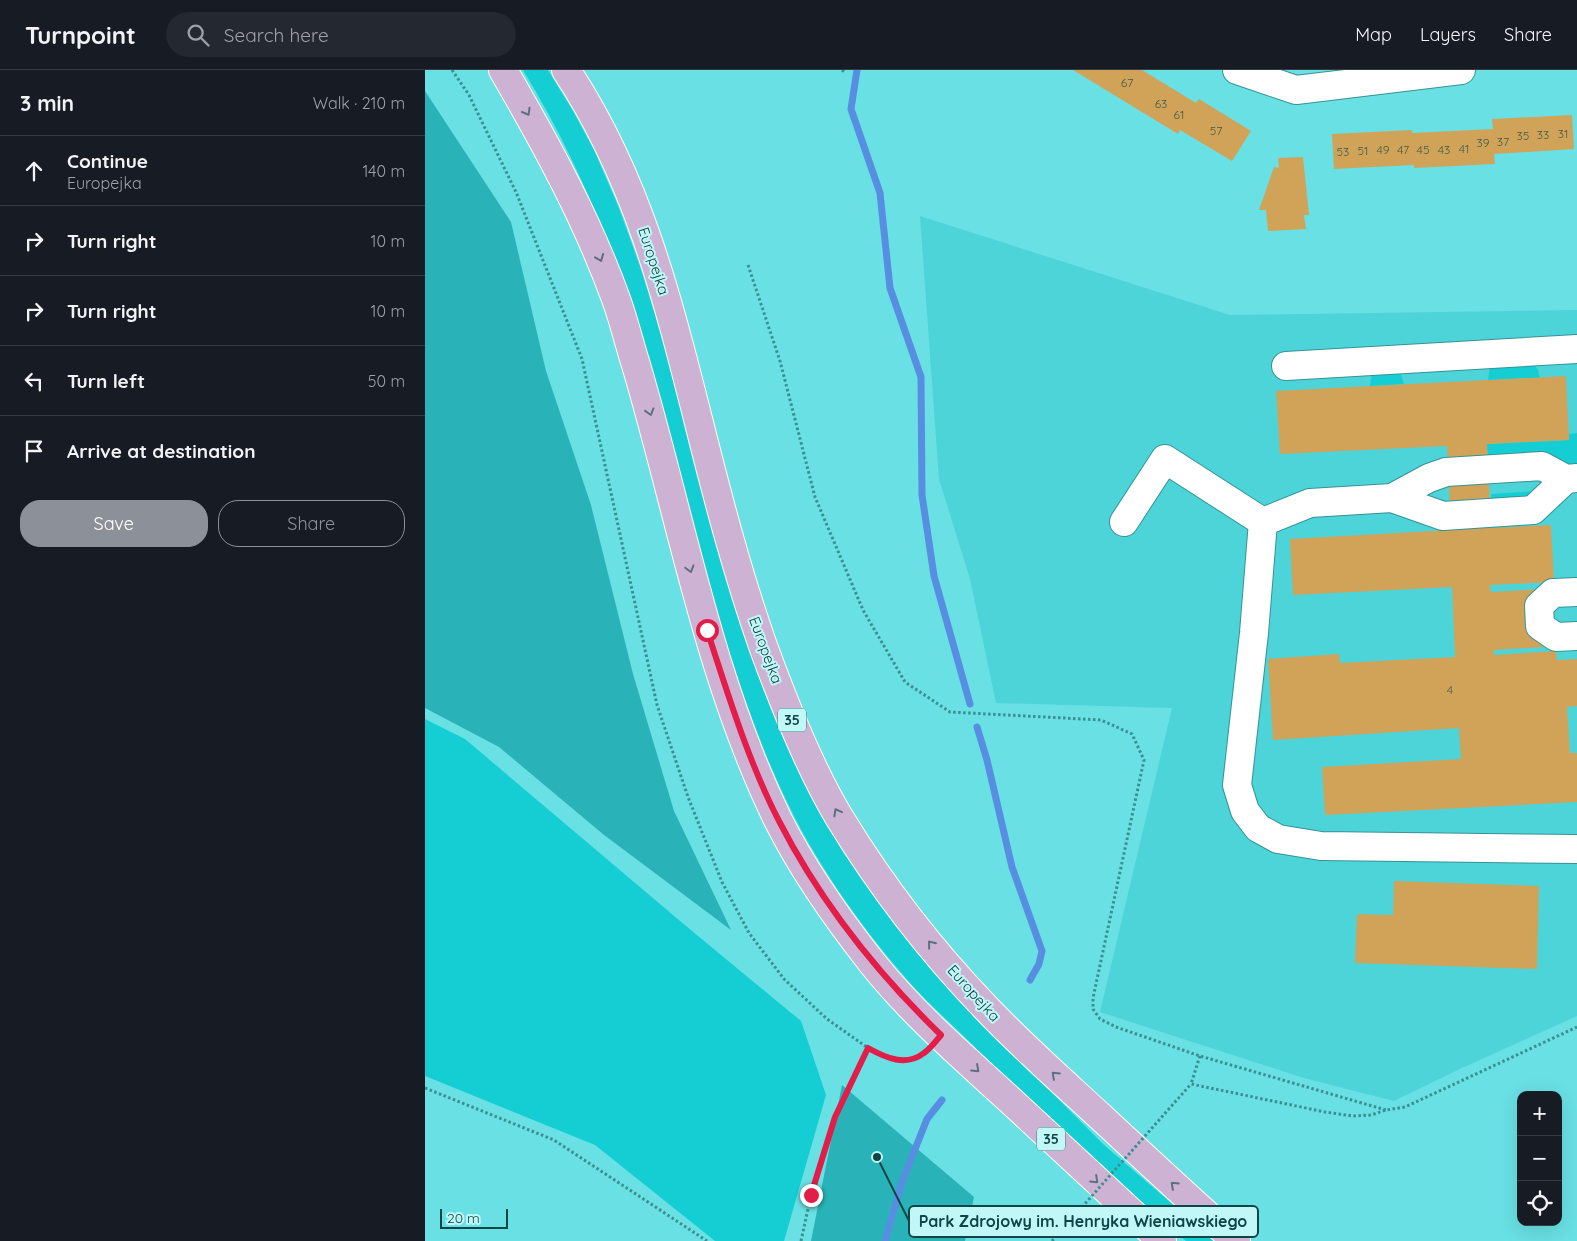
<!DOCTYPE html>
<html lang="en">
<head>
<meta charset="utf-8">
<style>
	body { margin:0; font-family:Quicksand,sans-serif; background:#242831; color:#f1f3f6 }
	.controls { position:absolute; right:15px; bottom:15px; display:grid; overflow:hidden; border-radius:10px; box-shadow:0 5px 20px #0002 }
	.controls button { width:45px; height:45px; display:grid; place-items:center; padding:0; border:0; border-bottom:1px solid #363941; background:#171b24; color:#f1f3f6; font:25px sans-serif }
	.scale { position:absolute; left:15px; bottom:12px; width:68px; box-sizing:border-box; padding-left:5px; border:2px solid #104547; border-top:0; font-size:14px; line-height:18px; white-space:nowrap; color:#104547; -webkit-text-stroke:4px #c2f7f8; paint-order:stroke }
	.stop { position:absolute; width:15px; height:15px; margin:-11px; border:4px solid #e11d48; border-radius:50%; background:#fff }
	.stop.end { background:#e11d48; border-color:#fff; box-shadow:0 1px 5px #0008 }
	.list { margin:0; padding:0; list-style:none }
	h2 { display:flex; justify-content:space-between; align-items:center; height:65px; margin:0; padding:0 20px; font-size:21px }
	h2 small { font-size:16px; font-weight:400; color:#9ea1a6 }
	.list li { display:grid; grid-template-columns:32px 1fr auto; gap:15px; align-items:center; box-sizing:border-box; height:70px; padding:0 20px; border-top:1px solid #363941 }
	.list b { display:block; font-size:19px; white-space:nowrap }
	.list p { margin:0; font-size:16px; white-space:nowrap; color:#9ea1a6 }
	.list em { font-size:16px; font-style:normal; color:#9ea1a6 }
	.actions { display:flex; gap:10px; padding:15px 20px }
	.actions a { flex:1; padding:11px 0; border:1px solid #8c9099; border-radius:20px; text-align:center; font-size:18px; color:#8c9099 }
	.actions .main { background:#8c9099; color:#fff }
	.icon { flex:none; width:28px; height:28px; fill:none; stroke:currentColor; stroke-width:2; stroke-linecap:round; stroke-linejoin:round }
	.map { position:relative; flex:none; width:1152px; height:1171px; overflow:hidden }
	header { display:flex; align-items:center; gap:30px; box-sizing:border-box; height:70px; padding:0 25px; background:#171b24; border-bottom:1px solid #363941 }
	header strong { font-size:24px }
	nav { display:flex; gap:28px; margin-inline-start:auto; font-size:18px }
	.search { width:350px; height:45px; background:#242831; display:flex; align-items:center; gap:12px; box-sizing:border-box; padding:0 18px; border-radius:28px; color:#9ea1a6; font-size:19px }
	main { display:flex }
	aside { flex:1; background:#171b24 }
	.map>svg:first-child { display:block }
	.built { fill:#4cd4d9 }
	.green { fill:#15ced4 }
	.forest { fill:#29b3b8 }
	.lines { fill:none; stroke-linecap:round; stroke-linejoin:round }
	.stream { stroke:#588ee2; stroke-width:7 }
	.building { fill:#d0a359 }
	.minor-casing { stroke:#369295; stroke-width:30 }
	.major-casing { stroke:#fff; stroke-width:30 }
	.path { stroke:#3b8f92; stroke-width:3; stroke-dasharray:2.5 2.5; stroke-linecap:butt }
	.minor { stroke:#fff; stroke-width:28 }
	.major { stroke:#cdb2d4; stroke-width:28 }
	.path-bridge { stroke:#3b8f92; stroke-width:3; stroke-dasharray:2.5 2.5; stroke-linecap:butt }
	.oneway { stroke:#5c717f }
	.route { stroke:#e11d48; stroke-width:6 }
	.labels { text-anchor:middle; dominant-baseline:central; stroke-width:4; stroke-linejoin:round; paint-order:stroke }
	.number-label { font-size:12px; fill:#405c4c }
	.shield { fill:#c2f7f8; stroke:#457a7c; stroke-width:1 }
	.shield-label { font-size:14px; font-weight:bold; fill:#104547 }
	.street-label { font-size:15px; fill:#104547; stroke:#c2f7f8 }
	.leader { fill:none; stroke:#104547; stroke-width:2 }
	.callout-dot { fill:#104547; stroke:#c2f7f8; stroke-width:2 }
	.callout { fill:#c2f7f8; stroke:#104547; stroke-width:2 }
	.callout-label { font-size:16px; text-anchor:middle; font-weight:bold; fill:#104547 }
</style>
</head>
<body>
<header>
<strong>Turnpoint</strong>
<div class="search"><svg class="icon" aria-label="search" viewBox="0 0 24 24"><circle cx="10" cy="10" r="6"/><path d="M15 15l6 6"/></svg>Search here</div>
<nav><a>Map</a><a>Layers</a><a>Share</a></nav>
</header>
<main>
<aside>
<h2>3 min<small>Walk · 210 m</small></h2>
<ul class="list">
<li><svg class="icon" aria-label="ahead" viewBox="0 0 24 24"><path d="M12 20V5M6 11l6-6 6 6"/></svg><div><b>Continue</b><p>Europejka</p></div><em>140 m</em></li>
<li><svg class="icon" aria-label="right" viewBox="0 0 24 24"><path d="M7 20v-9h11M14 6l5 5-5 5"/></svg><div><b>Turn right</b></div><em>10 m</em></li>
<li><svg class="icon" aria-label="right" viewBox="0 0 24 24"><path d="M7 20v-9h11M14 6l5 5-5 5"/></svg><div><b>Turn right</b></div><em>10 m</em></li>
<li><svg class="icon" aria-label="left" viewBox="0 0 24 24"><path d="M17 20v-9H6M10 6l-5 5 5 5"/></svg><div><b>Turn left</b></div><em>50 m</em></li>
<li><svg class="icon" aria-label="arrive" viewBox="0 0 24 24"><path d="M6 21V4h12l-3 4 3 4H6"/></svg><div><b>Arrive at destination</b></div></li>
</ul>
<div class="actions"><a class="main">Save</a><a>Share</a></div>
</aside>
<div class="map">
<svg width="1152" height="1171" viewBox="0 0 1152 1171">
	<rect width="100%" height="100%" fill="#69e0e4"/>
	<!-- built -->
	<polygon class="built" points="495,146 805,245 1152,240 1152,946 1037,998 969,1031 879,1008 675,942 747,638 571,633 545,509 514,409"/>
	<!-- green -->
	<g class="green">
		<path d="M98,0H123L148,41L169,80L194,138L217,202L243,288L292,470L429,794L474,859L518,913L678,1074L790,1171H761C731,1145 700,1121 671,1094C634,1060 598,1024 562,989C542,969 522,950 502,931C453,880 401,809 369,746C305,619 277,481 240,345C207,225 163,106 98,0Z"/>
		<polygon points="1107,292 1113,300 1115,308 1063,310 1065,296"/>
		<polygon points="975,301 979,314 945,316 947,302"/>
		<polygon points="1152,363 1152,397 1130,387 1063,389 1062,374 1144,370 1144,364"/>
		<polygon points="1115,421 1092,437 1067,439 1066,424"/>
		<polygon points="0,649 40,669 261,856 376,951 401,1025 359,1171 290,1171 170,1075 0,1006"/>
	</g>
	<!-- forest -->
	<g class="forest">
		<polygon points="0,21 86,152 121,301 166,435 208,604 249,741 306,860 179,765 74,677 0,638"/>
		<polygon points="417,1015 549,1127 540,1171 386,1171"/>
	</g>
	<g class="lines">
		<!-- stream -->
		<g class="stream">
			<polyline points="432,0 426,39 455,123 465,218 496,307 497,425 509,506 545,634"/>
			<polyline points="552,657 562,690 587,797 617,881 614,894 605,910"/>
			<polyline points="460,1171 477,1112 502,1049 517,1030"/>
		</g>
	</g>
	<!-- building -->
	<g class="building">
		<polygon points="648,0 717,0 771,33 774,29 826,61 807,91 755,60 753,64"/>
		<polygon points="1147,45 1149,79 1069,84 1070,94 989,98 989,95 909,99 907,64 987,60 987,63 1068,59 1067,49"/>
		<polygon points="878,87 884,145 879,145 881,159 843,161 841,140 834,140 849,97 854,98 853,88"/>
		<polygon points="1141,306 1144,370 1062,374 1066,458 1126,455 1129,512 1065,515 1066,522 1117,519 1120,577 1069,580 1069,585 1131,581 1132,590 1152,589 1152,636 1142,637 1145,683 1152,683 1152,732 900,745 897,697 1036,689 1034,658 848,670 843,589 914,584 915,593 1030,587 1027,517 868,525 865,469 1026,460 1022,376 855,384 851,321"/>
		<polygon points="969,811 1114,816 1112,899 930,893 932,844 968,845"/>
	</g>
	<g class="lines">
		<defs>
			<g id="minor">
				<polyline points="812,0 871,20 1036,0"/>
				<polyline points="861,296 1152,279"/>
				<polyline points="967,428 1018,446 1108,440 1141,409"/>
				<polyline points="699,452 740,389 838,452 885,433 967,428 1004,408 1021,402 1117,396 1141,409 1152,408"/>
				<polyline points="838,452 829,563 812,715 820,741 833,758 853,769 896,776 1152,779"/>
				<polyline points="1152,522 1128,523 1114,536 1115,556 1131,567 1152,566"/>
			</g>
			<g id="major">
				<path d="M78,0C121,74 162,149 191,229C199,251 204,273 211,295C256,447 283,606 353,750C377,798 414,851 448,894C488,944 538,987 585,1030C636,1077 686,1124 737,1171"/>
				<path d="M141,0C212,107 242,226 273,349C292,425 312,502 338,576C358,631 384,697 414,747C456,816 506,881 562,939C599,978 639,1013 678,1049C722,1090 766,1131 811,1171"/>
			</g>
		</defs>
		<!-- minor casing -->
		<use href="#minor" class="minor-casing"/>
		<!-- major casing -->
		<use href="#major" class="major-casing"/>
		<!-- path -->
		<g class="path">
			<polyline points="27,0 44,25 91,122 157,289 232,635 263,727 297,812 324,863 359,909 402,949 443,978 464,989 484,990 498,984"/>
			<polyline points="417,0 421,3"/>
			<polyline points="323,195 355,291 390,427 438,540 480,612 525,642 676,650 707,664 719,690 668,928 668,939 675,949 691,957 775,986 961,1040"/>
			<polyline points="775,986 766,1014 900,1042 928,1046 946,1045 961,1040 980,1037 1152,957"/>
			<polyline points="0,1018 129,1070 282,1171"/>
			<polyline points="376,1171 386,1125 411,1047 443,978"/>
		</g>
		<!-- minor -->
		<use href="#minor" class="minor"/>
		<!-- major -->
		<use href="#major" class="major"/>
		<!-- path-bridge -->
		<polyline class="path-bridge" points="627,1171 766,1014"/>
	</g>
	<!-- one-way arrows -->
	<defs><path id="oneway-chevron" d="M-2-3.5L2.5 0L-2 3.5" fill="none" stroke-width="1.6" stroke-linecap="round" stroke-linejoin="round" transform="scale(1.25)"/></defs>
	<g class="oneway">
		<use href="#oneway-chevron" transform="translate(102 42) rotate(60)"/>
		<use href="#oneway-chevron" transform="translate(175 188) rotate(68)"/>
		<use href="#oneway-chevron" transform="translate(225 342) rotate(73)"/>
		<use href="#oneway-chevron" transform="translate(265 499) rotate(74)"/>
		<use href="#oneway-chevron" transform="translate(412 742) rotate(-119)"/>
		<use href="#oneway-chevron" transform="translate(506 874) rotate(-129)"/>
		<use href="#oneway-chevron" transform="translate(551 999) rotate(43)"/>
		<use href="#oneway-chevron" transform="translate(630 1005) rotate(-137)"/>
		<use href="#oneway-chevron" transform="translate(670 1110) rotate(43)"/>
		<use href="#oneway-chevron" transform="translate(749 1115) rotate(-137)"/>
	</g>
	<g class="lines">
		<!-- route -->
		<path class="route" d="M282,560C303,624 323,691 354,751C395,831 452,903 516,965C511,971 506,978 499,983C481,997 461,988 443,978L410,1047L386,1125"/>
	</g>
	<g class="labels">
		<!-- number labels -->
		<g class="number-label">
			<text x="702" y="12">67</text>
			<text x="736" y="33">63</text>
			<text x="754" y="44">61</text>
			<text x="791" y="60">57</text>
			<text x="1138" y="63">31</text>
			<text x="1118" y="64">33</text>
			<text x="1098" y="65">35</text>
			<text x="1078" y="71">37</text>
			<text x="1058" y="72">39</text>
			<text x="1039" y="78">41</text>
			<text x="958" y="79">49</text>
			<text x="978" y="79">47</text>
			<text x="998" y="79">45</text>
			<text x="1019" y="79">43</text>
			<text x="938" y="80">51</text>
			<text x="918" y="81">53</text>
			<text x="1025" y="619">4</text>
		</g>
		<!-- shield labels -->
		<g class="shield">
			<rect x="353" y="638.5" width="28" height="23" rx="4"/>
			<rect x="612" y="1057.5" width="28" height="23" rx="4"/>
		</g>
		<g class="shield-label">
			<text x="367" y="650">35</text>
			<text x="626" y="1069">35</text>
		</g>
		<!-- street labels -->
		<g class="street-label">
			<text transform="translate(229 191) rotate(72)">Europejka</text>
			<text transform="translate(341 580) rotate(70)">Europejka</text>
			<text transform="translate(549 923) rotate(48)">Europejka</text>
		</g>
	</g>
	<!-- callouts -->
	<path class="leader" d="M452 1087L484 1151"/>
	<circle class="callout-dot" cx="452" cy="1087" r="5"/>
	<rect class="callout" x="484" y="1136" width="349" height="31" rx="5"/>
	<g class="callout-label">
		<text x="658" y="1157">Park Zdrojowy im. Henryka Wieniawskiego</text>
	</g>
</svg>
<div class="controls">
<button>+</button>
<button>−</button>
<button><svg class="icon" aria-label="locate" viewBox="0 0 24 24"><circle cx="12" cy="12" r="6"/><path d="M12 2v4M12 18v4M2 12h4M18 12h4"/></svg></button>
</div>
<div class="scale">20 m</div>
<div class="stop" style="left:282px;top:560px"></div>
<div class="stop end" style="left:386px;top:1125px"></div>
</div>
</main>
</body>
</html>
